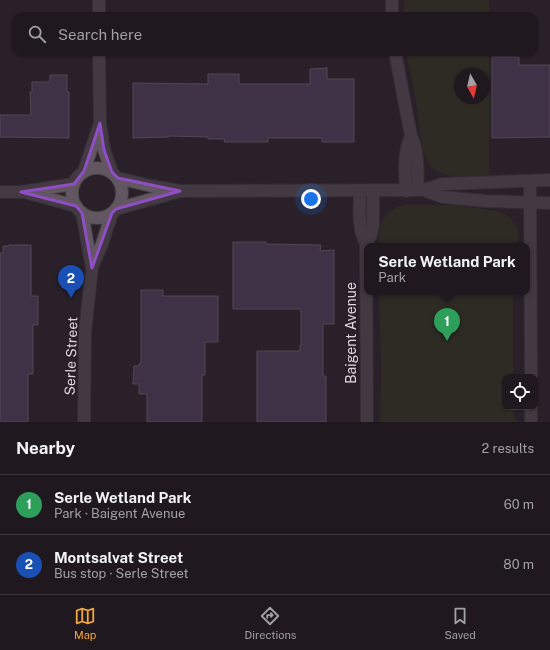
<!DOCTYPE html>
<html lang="en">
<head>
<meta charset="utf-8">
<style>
	body { margin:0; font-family:"Public Sans",sans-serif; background:#2c252c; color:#f1f3f6 }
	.controls { position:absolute; right:12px; bottom:12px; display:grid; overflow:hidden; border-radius:8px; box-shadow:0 1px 3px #0004 }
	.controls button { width:36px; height:36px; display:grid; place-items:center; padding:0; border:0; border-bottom:1px solid #3c373d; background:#1f181f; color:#f1f3f6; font:20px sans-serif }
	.compass { position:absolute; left:454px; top:68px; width:36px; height:36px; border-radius:50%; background:#1f181f; box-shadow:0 1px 3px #0004; rotate:172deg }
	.you { position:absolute; left:311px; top:199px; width:14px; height:14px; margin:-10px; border:3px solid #fff; border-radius:50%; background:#1a73e8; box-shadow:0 0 0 6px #1a73e833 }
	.badge { display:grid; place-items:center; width:26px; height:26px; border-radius:50%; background:#f1a540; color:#fff; font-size:13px; font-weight:700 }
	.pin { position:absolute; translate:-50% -33px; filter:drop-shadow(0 1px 2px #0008) }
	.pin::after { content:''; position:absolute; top:21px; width:14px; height:12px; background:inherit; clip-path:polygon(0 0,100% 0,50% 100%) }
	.popup { position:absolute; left:364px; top:243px; width:166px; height:52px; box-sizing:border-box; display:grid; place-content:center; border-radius:8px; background:#1f181f; filter:drop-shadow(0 1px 3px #0005); font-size:13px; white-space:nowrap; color:#a1a0a4 }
	.popup b { font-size:15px; color:#f1f3f6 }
	.popup::after { content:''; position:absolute; left:50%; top:100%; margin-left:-8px; border:8px solid transparent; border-top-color:#1f181f }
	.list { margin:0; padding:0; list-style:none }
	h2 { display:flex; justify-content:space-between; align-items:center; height:52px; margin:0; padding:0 16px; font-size:17px }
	h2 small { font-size:13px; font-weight:400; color:#a1a0a4 }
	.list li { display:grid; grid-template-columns:26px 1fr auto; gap:12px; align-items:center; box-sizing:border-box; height:60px; padding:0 16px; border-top:1px solid #3c373d }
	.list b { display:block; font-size:15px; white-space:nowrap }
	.list p { margin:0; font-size:13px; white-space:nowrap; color:#a1a0a4 }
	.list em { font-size:13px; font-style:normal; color:#a1a0a4 }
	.icon { flex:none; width:22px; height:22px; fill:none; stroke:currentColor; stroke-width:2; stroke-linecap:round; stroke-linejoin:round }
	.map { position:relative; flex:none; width:550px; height:422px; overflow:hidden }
	.search { position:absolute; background:#1f181f; box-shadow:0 1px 3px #0004; left:12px; right:12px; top:12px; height:44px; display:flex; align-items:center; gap:10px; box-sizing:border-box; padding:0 14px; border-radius:12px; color:#a1a0a4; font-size:15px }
	.sheet { height:172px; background:#1f181f }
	nav { display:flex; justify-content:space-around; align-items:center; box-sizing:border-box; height:56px; border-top:1px solid #3c373d; background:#1f181f; font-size:11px; color:#a1a0a4 }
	nav a { display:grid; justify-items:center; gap:2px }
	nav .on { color:#f1a540 }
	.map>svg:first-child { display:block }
	.green { fill:#33391f; fill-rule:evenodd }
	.building { fill:#5b4869; stroke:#7e7784 }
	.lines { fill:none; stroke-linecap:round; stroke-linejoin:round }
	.minor-casing { stroke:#433b42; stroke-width:14 }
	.tertiary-casing { stroke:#433b42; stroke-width:14 }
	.minor { stroke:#625761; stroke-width:12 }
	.tertiary { stroke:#625761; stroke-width:12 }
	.marked { fill:none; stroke:#8f4ec5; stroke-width:3; stroke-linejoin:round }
	.labels { text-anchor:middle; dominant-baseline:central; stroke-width:3; stroke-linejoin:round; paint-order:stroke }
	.street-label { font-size:14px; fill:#dfd8de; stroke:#292029 }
</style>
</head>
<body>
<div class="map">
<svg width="550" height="422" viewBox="0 0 550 422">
	<rect width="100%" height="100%" fill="#292029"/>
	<!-- green -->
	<g class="green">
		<rect x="404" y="0" width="85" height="16"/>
		<path d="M406,52H489V175C459,176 433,184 422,148L416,100ZM460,74H484V98H460Z"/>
		<path d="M406,205H459L501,212L509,217L517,227L519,238L514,246H378C379,225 382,209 406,205Z"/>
		<polygon points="379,292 513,292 513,377 505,377 505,407 513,407 514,416 518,422 380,422 381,370"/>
	</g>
	<!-- building -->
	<g class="building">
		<polygon points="492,57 519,57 519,65 550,65 550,137 492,138"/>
		<polygon points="327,68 327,79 354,79 354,142 322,142 322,138 268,138 268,142 224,142 225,139 208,139 208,137 169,136 169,137 133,138 133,83 208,84 208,74 239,74 239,84 310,84 310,69"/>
		<polygon points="50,75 67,75 67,92 69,92 69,138 0,137 0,115 31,115 30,92 32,92 32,82 50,82"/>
		<polygon points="233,242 266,242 266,244 321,245 320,251 334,250 334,324 323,324 323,376 326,376 326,422 257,422 257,351 300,351 300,345 301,345 301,309 233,309"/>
		<polygon points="9,245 31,245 31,296 38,296 38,325 33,325 33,374 28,374 28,422 0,422 0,253 3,253 3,246 9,246"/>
		<polygon points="141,290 163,290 163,296 218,296 218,342 205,342 205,375 202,375 202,422 147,422 147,394 139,394 139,384 133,384 134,366 139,366 139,364 141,363"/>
	</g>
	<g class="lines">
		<defs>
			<g id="minor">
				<polyline points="99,0 99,16"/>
				<polyline points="392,0 392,16"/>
				<polyline points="99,52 100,123 104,150 112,172"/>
				<path d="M395,52L411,136C419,152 417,172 418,190"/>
				<polyline points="84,171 99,126"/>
				<polyline points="530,181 531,377"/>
				<path d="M360,191C360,208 357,227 366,243L367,422"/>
				<path d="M406,191C405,172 403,153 411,136"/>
				<polyline points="82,213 92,268 85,332 84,422"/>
				<polyline points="366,243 371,235 373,225 373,191"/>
				<polyline points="92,267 102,244 112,213"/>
				<polyline points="531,407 531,422"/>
			</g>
			<g id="tertiary">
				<circle cx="97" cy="193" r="25"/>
				<polyline points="118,178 151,186 180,191 424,190 443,184 550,180"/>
				<polyline points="424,190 443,197 485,201 550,203"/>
				<polyline points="0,192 21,192 74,184"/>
				<polyline points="28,193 76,206"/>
				<polyline points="116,209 177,192"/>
			</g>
		</defs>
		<!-- minor casing -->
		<use href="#minor" class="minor-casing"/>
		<!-- tertiary casing -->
		<use href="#tertiary" class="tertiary-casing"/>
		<!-- minor -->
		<use href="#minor" class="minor"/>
		<!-- tertiary -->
		<use href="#tertiary" class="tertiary"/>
	</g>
	<!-- marked area -->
	<path d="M0 0H550V422H0ZM100,123L104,150L112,172L118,178L180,191L116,209L112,213L92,268L82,213L76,206L21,192L74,184L84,171Z" fill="#292029" fill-opacity=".55" fill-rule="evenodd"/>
	<path class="marked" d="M100,123L104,150L112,172L118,178L180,191L116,209L112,213L92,268L82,213L76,206L21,192L74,184L84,171Z"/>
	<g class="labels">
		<!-- street labels -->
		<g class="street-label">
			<text transform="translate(351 333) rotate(-90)">Baigent Avenue</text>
			<text transform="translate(71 356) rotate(-88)">Serle Street</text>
		</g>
	</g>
</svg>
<div class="controls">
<button><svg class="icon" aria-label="locate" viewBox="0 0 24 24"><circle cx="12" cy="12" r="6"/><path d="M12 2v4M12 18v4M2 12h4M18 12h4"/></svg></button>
</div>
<svg class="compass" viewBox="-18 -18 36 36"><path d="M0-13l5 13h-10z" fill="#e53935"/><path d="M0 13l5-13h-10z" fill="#a1a0a4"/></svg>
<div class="you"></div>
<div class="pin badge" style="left:447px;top:341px;background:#2e9e5b">1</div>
<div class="popup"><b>Serle Wetland Park</b>Park</div>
<div class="pin badge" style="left:71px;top:298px;background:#1a4fb4">2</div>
<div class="search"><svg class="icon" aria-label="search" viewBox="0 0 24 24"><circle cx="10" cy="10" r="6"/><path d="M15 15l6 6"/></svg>Search here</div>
</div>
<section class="sheet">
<h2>Nearby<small>2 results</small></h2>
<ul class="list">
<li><span class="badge" style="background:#2e9e5b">1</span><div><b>Serle Wetland Park</b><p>Park · Baigent Avenue</p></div><em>60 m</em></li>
<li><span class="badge" style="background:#1a4fb4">2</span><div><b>Montsalvat Street</b><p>Bus stop · Serle Street</p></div><em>80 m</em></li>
</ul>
</section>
<nav>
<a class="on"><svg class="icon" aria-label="map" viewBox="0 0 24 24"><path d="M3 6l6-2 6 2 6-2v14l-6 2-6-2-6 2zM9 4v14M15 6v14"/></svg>Map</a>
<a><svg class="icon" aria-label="directions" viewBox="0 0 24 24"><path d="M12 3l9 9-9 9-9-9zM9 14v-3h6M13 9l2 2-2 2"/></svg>Directions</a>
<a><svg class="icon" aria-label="saved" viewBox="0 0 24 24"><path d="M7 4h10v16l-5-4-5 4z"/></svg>Saved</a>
</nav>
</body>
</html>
